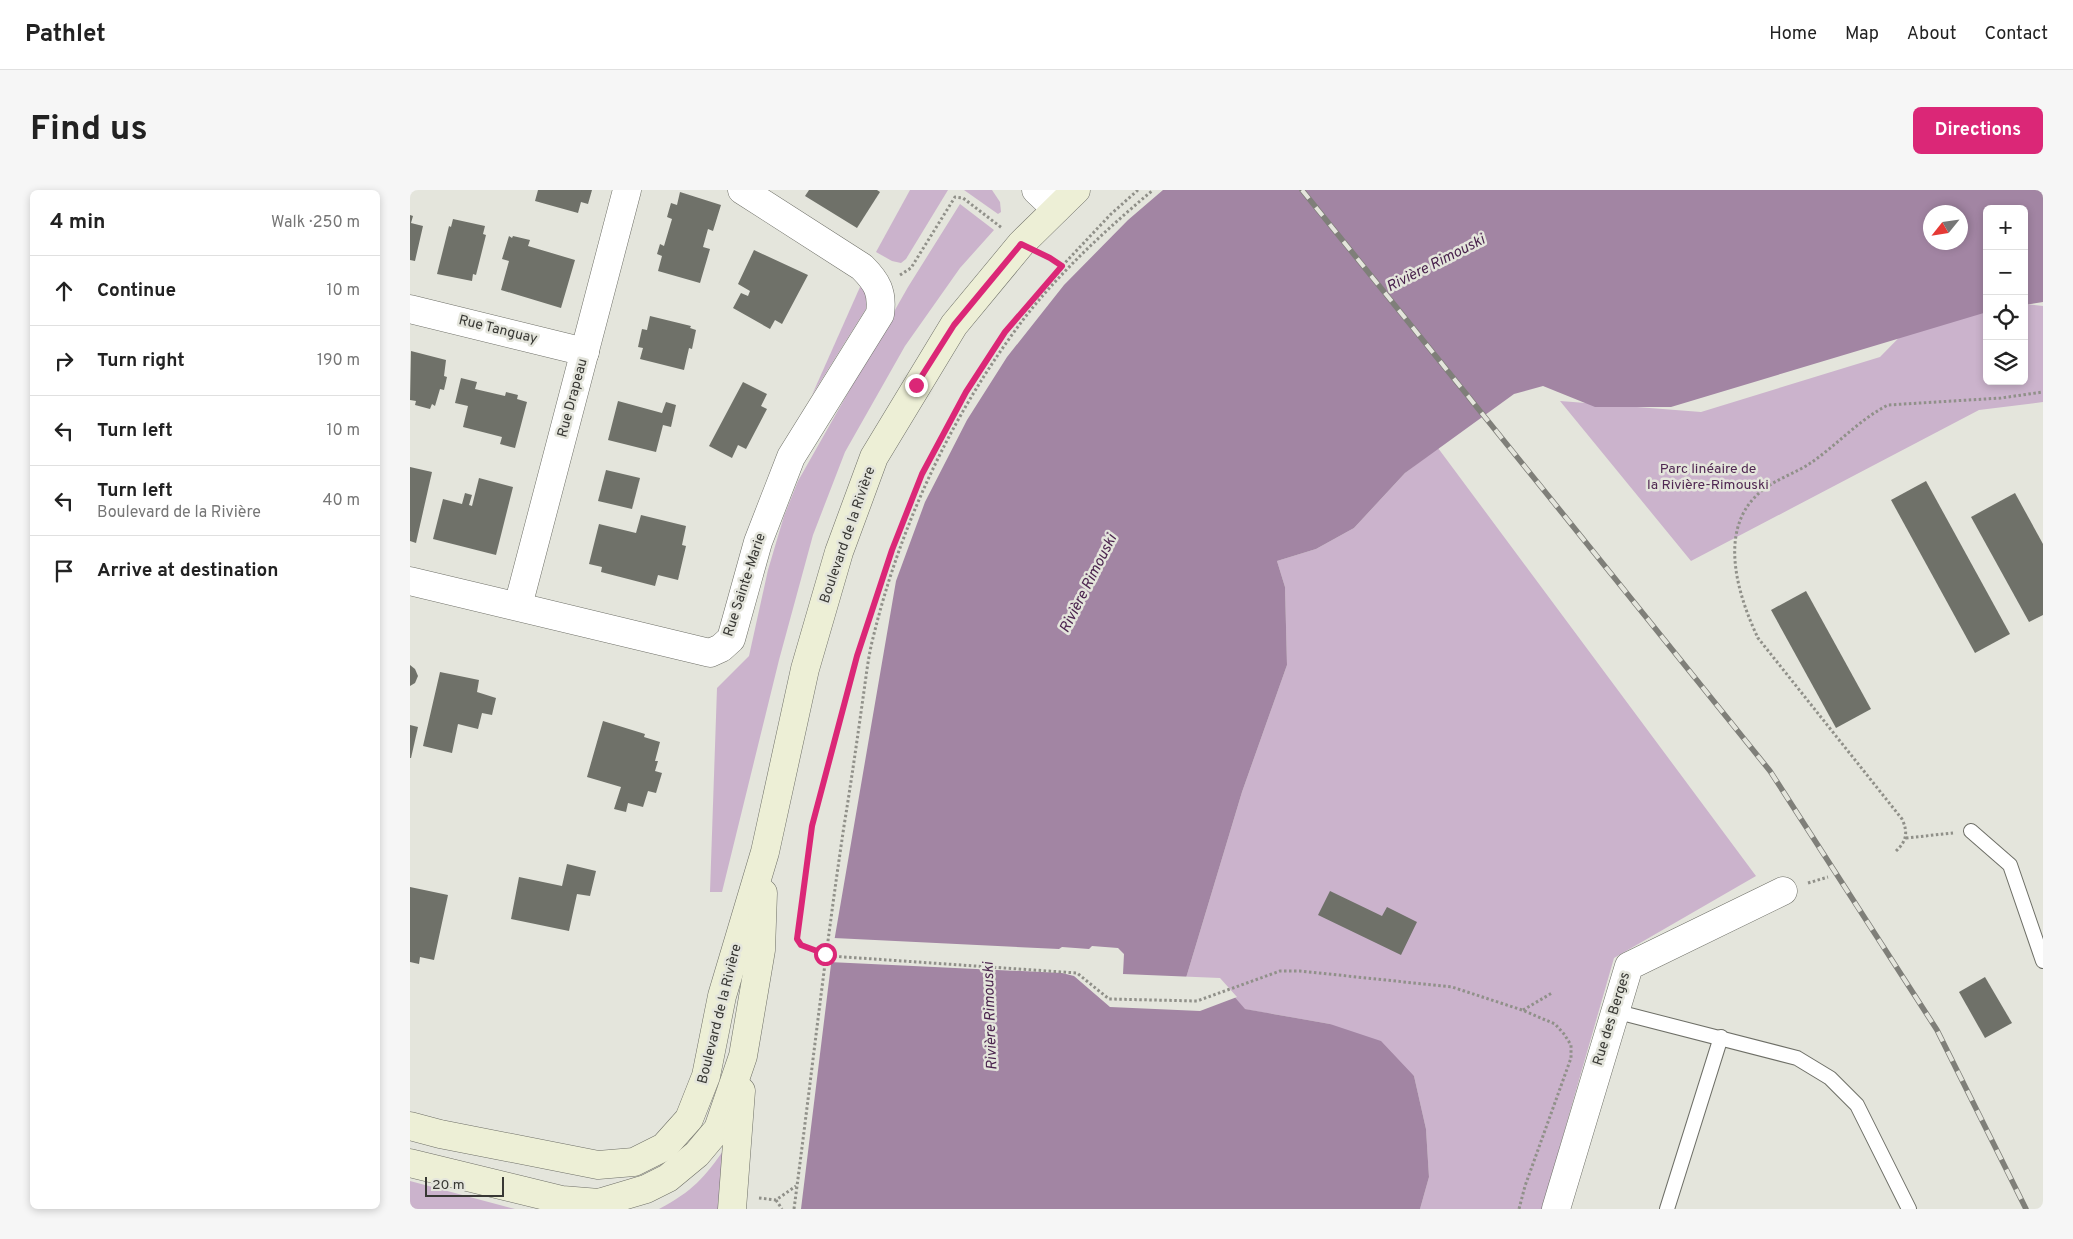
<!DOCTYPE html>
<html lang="en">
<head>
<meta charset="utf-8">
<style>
	body { margin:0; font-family:Overpass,sans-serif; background:#f6f6f6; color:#222 }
	.controls { position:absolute; right:15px; top:15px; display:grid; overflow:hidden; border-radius:8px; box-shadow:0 2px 8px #0003 }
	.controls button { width:45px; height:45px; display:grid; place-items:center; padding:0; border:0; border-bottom:1px solid #e0e0e0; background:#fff; color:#222; font:25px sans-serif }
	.compass { position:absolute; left:1513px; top:15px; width:45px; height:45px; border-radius:50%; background:#fff; box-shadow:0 2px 8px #0003; rotate:240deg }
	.scale { position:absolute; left:15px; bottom:12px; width:79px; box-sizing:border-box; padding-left:5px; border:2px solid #383834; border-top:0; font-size:14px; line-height:18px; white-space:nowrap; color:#383834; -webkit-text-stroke:4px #e4e5dc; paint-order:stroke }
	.stop { position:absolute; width:15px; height:15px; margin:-11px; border:4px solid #db2777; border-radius:50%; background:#fff }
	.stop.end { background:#db2777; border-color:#fff; box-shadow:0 1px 5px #0008 }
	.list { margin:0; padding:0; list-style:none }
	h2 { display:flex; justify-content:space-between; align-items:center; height:65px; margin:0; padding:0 20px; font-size:21px }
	h2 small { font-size:16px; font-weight:400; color:#767676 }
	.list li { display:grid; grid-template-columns:32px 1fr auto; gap:15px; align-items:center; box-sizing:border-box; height:70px; padding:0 20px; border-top:1px solid #e0e0e0 }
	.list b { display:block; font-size:19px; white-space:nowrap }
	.list p { margin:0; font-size:16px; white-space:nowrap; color:#767676 }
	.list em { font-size:16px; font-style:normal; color:#767676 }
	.icon { flex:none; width:28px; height:28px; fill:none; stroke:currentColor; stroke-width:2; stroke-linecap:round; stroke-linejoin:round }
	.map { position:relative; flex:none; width:1633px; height:1019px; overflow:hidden; border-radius:8px }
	header { display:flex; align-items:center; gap:30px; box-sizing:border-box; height:70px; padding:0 25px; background:#fff; border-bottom:1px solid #e0e0e0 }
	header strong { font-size:24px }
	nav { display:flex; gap:28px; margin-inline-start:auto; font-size:18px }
	.intro { display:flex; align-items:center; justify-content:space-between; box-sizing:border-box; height:120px; padding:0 30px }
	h1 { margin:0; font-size:35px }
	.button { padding:12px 22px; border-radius:8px; background:#db2777; color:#fff; font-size:18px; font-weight:700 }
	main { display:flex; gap:30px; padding:0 30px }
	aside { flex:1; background:#fff; border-radius:8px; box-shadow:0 2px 8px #0003 }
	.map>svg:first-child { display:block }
	.green { fill:#cbb3cc }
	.water { fill:#a285a3; fill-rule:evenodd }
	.pier { fill:#e4e5dc }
	.building { fill:#6f7169 }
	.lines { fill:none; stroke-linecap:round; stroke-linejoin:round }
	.service-casing { stroke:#6e6f67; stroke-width:16 }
	.minor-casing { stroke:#6e6f67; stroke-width:29 }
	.tertiary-casing { stroke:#6e6f67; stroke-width:29 }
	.secondary-casing { stroke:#6e6f67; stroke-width:29 }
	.path { stroke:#909089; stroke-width:3; stroke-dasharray:2.5 2.5; stroke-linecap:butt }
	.service { stroke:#fff; stroke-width:14 }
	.minor { stroke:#fff; stroke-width:28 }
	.tertiary { stroke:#fff; stroke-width:28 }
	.secondary { stroke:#edefd6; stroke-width:28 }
	.rail-casing { stroke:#7f7f79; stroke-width:5.5 }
	.rail { stroke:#e4e5dc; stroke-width:4; stroke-dasharray:11; stroke-linecap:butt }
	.route { stroke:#db2777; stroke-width:6 }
	.labels { text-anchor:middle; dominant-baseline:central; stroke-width:5; stroke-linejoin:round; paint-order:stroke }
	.street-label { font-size:14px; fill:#383834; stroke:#e4e5dc }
	.park-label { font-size:14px; fill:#502852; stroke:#e4e5dc }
	.water-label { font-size:15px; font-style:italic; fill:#4b244e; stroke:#e4e5dc }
</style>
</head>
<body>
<header>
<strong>Pathlet</strong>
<nav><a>Home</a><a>Map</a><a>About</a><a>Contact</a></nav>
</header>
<div class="intro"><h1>Find us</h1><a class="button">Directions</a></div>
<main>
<aside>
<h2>4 min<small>Walk · 250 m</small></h2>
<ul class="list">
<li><svg class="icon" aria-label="ahead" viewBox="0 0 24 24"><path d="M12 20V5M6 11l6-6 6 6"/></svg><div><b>Continue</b></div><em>10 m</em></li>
<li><svg class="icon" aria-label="right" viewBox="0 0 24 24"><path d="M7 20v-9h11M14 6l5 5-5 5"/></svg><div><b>Turn right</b></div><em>190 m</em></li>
<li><svg class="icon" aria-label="left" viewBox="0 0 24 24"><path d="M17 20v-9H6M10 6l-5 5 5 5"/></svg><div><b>Turn left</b></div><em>10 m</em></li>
<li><svg class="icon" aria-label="left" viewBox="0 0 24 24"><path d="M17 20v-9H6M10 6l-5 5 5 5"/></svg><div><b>Turn left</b><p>Boulevard de la Rivière</p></div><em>40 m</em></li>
<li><svg class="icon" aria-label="arrive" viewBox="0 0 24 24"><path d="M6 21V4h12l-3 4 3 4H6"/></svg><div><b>Arrive at destination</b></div></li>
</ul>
</aside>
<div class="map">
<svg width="1633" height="1019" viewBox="0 0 1633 1019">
	<rect width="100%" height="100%" fill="#e4e5dc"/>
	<!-- green -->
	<g class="green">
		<polygon points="500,0 538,0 496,69 491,73 482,71 466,62"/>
		<polygon points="554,0 582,0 590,12 591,22 588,24"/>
		<polygon points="550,14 584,40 550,78 495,156 435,262 403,345 369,470 312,702 300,702 307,498 339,466 358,380 374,326 388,291 498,97"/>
		<polygon points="450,97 455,100 459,114 402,205"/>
		<polygon points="1577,103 1577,191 1614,191 1614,114 1633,116 1633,212 1569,220 1281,371 1150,211 1291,222 1470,167 1520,116"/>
		<polygon points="1028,258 1346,686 1204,768 1132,1019 1010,1019 1019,987 1016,939 1004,886 920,834 834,819 810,790 776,788 832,602 877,475 875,397 867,371 906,359 944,338 995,283"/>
		<path d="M316,957L312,1019H249C283,1001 294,988 316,957Z"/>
		<polygon points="0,991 105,1019 0,1019"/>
	</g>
	<!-- water -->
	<path class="water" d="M753,0H1633V112L1614,115V19H1577V122L1261,217H1185L1133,196L1104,204L995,283L944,338L906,359L867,371L875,397L877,475L832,602L776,788L810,790L835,819L920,834L971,851L1004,886L1016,939L1019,987L1010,1019H391L423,758L486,391L515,312L557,230L597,167L654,95L718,30ZM1520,22H1550V52H1520Z"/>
	<!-- pier -->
	<polygon class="pier" points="424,748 649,759 652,757 679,759 682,756 708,758 714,764 713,784 810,788 827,807 790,821 700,817 664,786 652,783 419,772"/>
	<!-- building -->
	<g class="building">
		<polygon points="128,0 182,0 178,14 171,12 168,23 125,11"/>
		<polygon points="399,0 467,0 470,2 447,38 395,6"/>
		<polygon points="270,2 311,15 303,41 298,39 293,57 300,59 290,93 248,81 252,66 247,64 250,54 254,56 262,29 257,27 261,13 267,15"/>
		<polygon points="0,25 3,26 1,33 13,36 5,71 0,70"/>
		<polygon points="43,29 75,36 73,44 76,45 66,85 63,84 62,91 27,84 39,36 41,37"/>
		<polygon points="99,46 102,48 103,46 120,50 118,56 165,70 151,118 91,100 99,71 92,69"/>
		<polygon points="344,60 398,85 372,134 365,130 360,139 323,118 331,103 338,106 340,101 328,94"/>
		<polygon points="240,126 281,136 280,138 286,140 282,159 279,158 274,180 230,169 233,158 228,157 232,139 237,140"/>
		<polygon points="1,161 36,170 34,186 37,187 34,200 30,199 25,216 22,214 20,219 5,215 6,211 0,210"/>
		<polygon points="51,188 67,192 65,199 95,206 96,202 108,205 107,209 117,212 105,258 90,254 92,247 53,237 58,216 45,213"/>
		<polygon points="333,192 357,204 351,216 357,219 336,259 328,255 322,268 299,256"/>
		<polygon points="208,211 252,223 256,212 266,215 261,237 253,235 246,262 198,250"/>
		<polygon points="0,277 22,282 6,353 0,351"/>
		<polygon points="196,280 230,288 222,319 188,311"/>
		<polygon points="69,288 103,297 86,365 23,349 33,309 52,314 55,303 62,305 59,315 62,316"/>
		<polygon points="1516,291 1600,444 1565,463 1481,310"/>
		<polygon points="1605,303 1633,354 1633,425 1619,432 1561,327"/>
		<polygon points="231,325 276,336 272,355 276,356 268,390 248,385 245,396 191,382 192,377 179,374 189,334 226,343"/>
		<polygon points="1396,401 1461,519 1426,538 1361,420"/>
		<polygon points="0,475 5,479 8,486 5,493 0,496"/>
		<polygon points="30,482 69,490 67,502 86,508 82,525 72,523 68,539 48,534 42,563 13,556"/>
		<polygon points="193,531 235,544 234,547 250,552 245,571 248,571 245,581 252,583 246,603 238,601 233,617 218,613 216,622 204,619 211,597 177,587"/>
		<polygon points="0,535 8,537 1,568 0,568"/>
		<polygon points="157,674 186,681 180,706 167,704 159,741 101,729 109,687 152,696"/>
		<polygon points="0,697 38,705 24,770 10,767 9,774 0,772"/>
		<polygon points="920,701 972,726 977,717 1007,732 991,765 908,725"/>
		<polygon points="1575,787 1602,833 1575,848 1549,802"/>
	</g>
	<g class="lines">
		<defs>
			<g id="service">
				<polyline points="1561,641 1600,675 1633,771"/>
				<polyline points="1204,821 1387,868 1420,888 1447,915 1499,1019"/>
				<polyline points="1257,1019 1311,847"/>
			</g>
			<g id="minor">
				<polyline points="0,119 175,162"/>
				<path d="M0,391L300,463L311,458L321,449L348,352L381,267L470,124C473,102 467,92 452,77L332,0"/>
				<polyline points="108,416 217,0"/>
				<polyline points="1146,1019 1219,776 1373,701"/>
			</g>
			<polyline id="tertiary" points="626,0 646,19"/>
			<g id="secondary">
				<polyline points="0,936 30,944 188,975 224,972 254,957 279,929 296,886 312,806 355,662 395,479 429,362 464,267 544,135 611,54 666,0"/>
				<polyline points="0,973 152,1010 189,1013 236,999 258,988 287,964 308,939 333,866 351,760 353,703"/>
				<polyline points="322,1019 331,901"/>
			</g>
		</defs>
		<!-- service casing -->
		<use href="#service" class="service-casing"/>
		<!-- minor casing -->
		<use href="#minor" class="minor-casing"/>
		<!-- tertiary casing -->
		<use href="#tertiary" class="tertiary-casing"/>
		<!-- secondary casing -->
		<use href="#secondary" class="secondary-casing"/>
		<!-- path -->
		<g class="path">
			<polyline points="728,0 701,24 652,76 595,141 556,203 512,284 482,359 447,466 402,635 387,749 391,755 420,766 667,783 699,809 787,811 870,781 890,781 1042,797 1112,820 1145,834 1154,844 1161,855 1161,868 1115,996 1109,1019"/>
			<polyline points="637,66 652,76"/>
			<polyline points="490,85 501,78 545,7 553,8 592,38"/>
			<polyline points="1496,648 1543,643"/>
			<path d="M1486,661C1497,651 1498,642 1492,629L1348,448C1328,406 1308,342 1347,305C1362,290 1385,284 1402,272C1428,254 1450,229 1478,215L1591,208L1633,202"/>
			<polyline points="1398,693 1418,687"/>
			<polyline points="1113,820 1142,803"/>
			<polyline points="349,1008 366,1010 386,996"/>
			<polyline points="366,1010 372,1019"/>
			<path d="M384,1019C401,891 415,763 434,636C441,593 447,551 453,508C456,488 458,467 463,448C491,332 544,220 616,126C652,80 698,38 743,0"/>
		</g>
		<!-- service -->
		<use href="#service" class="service"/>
		<!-- minor -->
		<use href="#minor" class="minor"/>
		<!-- tertiary -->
		<use href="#tertiary" class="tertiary"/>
		<!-- secondary -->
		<use href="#secondary" class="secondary"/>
		<defs>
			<polyline id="rail" points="892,0 1360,581 1527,840 1616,1019"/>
		</defs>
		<!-- rail casing -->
		<use href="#rail" class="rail-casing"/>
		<!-- rail -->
		<use href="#rail" class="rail"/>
	</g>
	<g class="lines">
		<!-- route -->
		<polyline class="route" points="415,764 391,755 387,749 402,636 447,466 482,360 512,284 556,202 595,142 652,76 640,68 611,54 544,135 506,195"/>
	</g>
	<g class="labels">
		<!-- street labels -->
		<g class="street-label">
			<text transform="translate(88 140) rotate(14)">Rue Tanguay</text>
			<text transform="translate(163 208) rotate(-75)">Rue Drapeau</text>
			<text transform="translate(438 345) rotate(-71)">Boulevard de la Rivière</text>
			<text transform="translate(335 395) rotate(-72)">Rue Sainte-Marie</text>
			<text transform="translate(310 824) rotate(-76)">Boulevard de la Rivière</text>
			<text transform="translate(1202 829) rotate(-73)">Rue des Berges</text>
		</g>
		<!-- park labels -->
		<g class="park-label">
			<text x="1298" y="279">Parc linéaire de<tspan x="1298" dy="16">la Rivière-Rimouski</tspan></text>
		</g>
		<!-- water labels -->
		<g class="water-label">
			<text transform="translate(1026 74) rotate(-27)">Rivière Rimouski</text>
			<text transform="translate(679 394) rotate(-63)">Rivière Rimouski</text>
			<text transform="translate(581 826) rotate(-92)">Rivière Rimouski</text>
		</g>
	</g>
</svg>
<div class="controls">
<button>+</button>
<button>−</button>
<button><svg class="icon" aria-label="locate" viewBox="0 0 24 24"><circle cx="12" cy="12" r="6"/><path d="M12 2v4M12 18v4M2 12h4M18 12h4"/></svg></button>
<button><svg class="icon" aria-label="layers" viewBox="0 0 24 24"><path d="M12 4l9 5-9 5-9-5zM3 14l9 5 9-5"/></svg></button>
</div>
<svg class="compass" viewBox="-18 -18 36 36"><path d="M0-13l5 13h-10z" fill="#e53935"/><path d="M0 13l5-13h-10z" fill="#767676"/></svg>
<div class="scale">20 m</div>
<div class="stop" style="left:415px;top:764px"></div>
<div class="stop end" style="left:506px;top:195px"></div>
</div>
</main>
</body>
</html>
